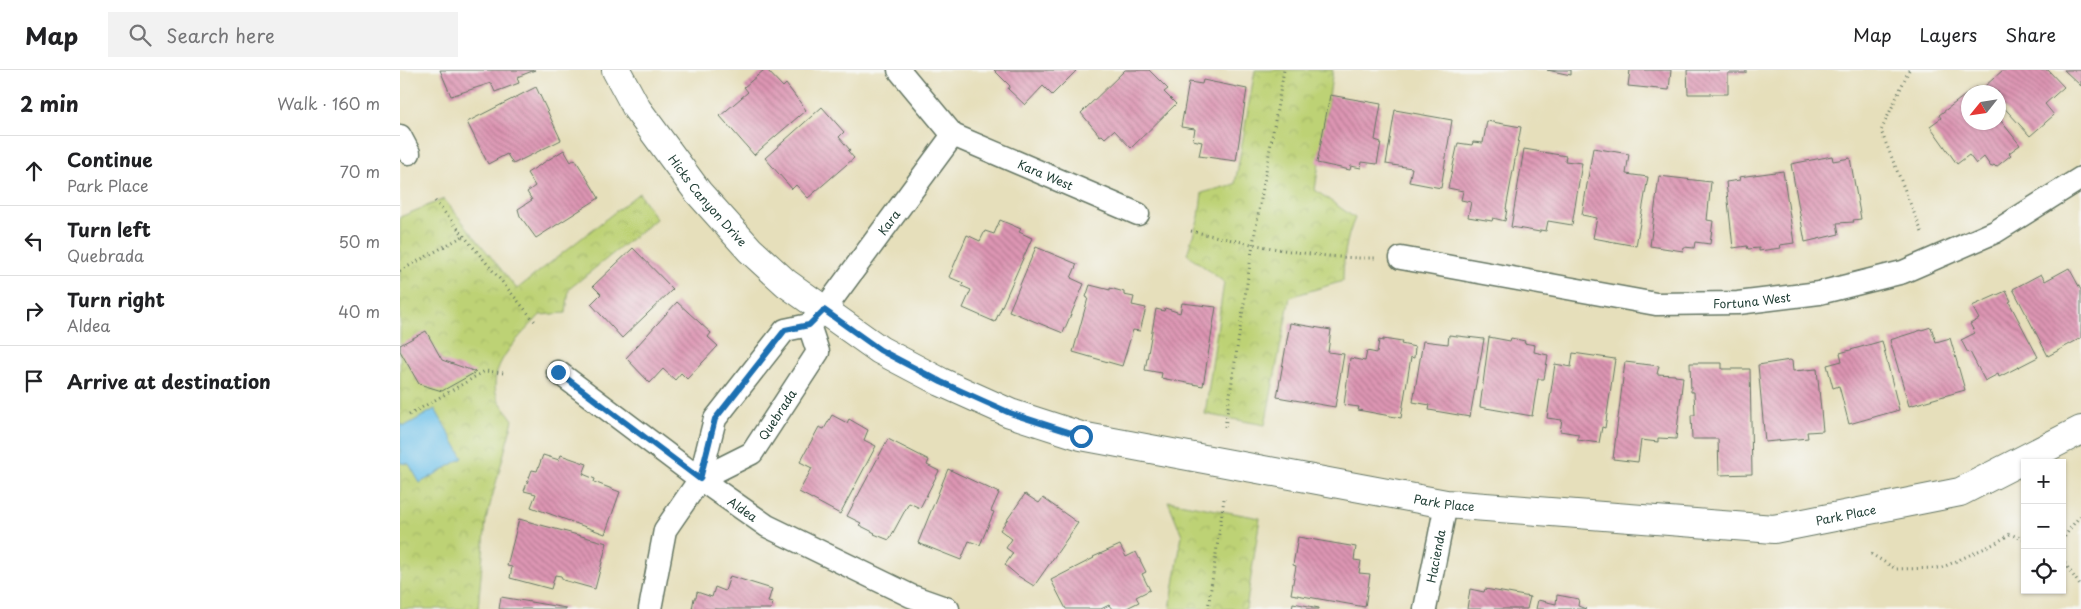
<!DOCTYPE html>
<html lang="en">
<head>
<meta charset="utf-8">
<style>
	body { margin:0; font-family:"Playpen Sans",sans-serif; background:#f2f2f2; color:#202124 }
	.controls { position:absolute; right:15px; bottom:15px; display:grid; overflow:hidden; border-radius:0px; box-shadow:0 1px 4px #0004 }
	.controls button { width:45px; height:45px; display:grid; place-items:center; padding:0; border:0; border-bottom:1px solid #e0e0e0; background:#fff; color:#202124; font:25px sans-serif }
	.compass { position:absolute; left:1561px; top:15px; width:45px; height:45px; border-radius:50%; background:#fff; box-shadow:0 1px 4px #0004; rotate:240deg }
	.stop { position:absolute; width:15px; height:15px; margin:-11px; border:4px solid #1f6fb2; border-radius:50%; background:#fff }
	.stop.end { background:#1f6fb2; border-color:#fff; box-shadow:0 1px 5px #0008 }
	.list { margin:0; padding:0; list-style:none }
	h2 { display:flex; justify-content:space-between; align-items:center; height:65px; margin:0; padding:0 20px; font-size:21px }
	h2 small { font-size:16px; font-weight:400; color:#757577 }
	.list li { display:grid; grid-template-columns:32px 1fr auto; gap:15px; align-items:center; box-sizing:border-box; height:70px; padding:0 20px; border-top:1px solid #e0e0e0 }
	.list b { display:block; font-size:19px; white-space:nowrap }
	.list p { margin:0; font-size:16px; white-space:nowrap; color:#757577 }
	.list em { font-size:16px; font-style:normal; color:#757577 }
	.icon { flex:none; width:28px; height:28px; fill:none; stroke:currentColor; stroke-width:2; stroke-linecap:round; stroke-linejoin:round }
	.map { position:relative; flex:none; width:1681px; height:539px; overflow:hidden }
	header { display:flex; align-items:center; gap:30px; box-sizing:border-box; height:70px; padding:0 25px; background:#fff; border-bottom:1px solid #e0e0e0 }
	header strong { font-size:24px }
	nav { display:flex; gap:28px; margin-inline-start:auto; font-size:18px }
	.search { width:350px; height:45px; background:#f2f2f2; display:flex; align-items:center; gap:12px; box-sizing:border-box; padding:0 18px; border-radius:0px; color:#757577; font-size:19px }
	main { display:flex }
	aside { flex:1; background:#fff }
	.map>svg:first-child { display:block }
	.park { fill:url(#park-crowns); stroke:#6e8854 }
	.water { fill:#6fc2eb; stroke:#478090 }
	.building { fill:url(#building-back-hatch) }
	.lines { fill:none; stroke-linecap:round; stroke-linejoin:round }
	.minor-casing { stroke:#657663; stroke-width:25 }
	.tertiary-casing { stroke:#657663; stroke-width:30 }
	.path { stroke:#657663; stroke-width:3; stroke-dasharray:1 4; stroke-linecap:butt }
	.minor { stroke:#fff; stroke-width:22 }
	.tertiary { stroke:#fff; stroke-width:28 }
	.route { stroke:#1f6fb2; stroke-width:6 }
	.labels { text-anchor:middle; dominant-baseline:central; stroke-width:4; stroke-linejoin:round; paint-order:stroke }
	.street-label { font-size:12px; fill:#1f3d34; stroke:#f6f6f2 }
</style>
</head>
<body>
<header>
<strong>Map</strong>
<div class="search"><svg class="icon" aria-label="search" viewBox="0 0 24 24"><circle cx="10" cy="10" r="6"/><path d="M15 15l6 6"/></svg>Search here</div>
<nav><a>Map</a><a>Layers</a><a>Share</a></nav>
</header>
<main>
<aside>
<h2>2 min<small>Walk · 160 m</small></h2>
<ul class="list">
<li><svg class="icon" aria-label="ahead" viewBox="0 0 24 24"><path d="M12 20V5M6 11l6-6 6 6"/></svg><div><b>Continue</b><p>Park Place</p></div><em>70 m</em></li>
<li><svg class="icon" aria-label="left" viewBox="0 0 24 24"><path d="M17 20v-9H6M10 6l-5 5 5 5"/></svg><div><b>Turn left</b><p>Quebrada</p></div><em>50 m</em></li>
<li><svg class="icon" aria-label="right" viewBox="0 0 24 24"><path d="M7 20v-9h11M14 6l5 5-5 5"/></svg><div><b>Turn right</b><p>Aldea</p></div><em>40 m</em></li>
<li><svg class="icon" aria-label="arrive" viewBox="0 0 24 24"><path d="M6 21V4h12l-3 4 3 4H6"/></svg><div><b>Arrive at destination</b></div></li>
</ul>
</aside>
<div class="map">
<svg width="1681" height="539" viewBox="0 0 1681 539">
	<defs>
		<pattern id="park-crowns" width="20" height="18" patternUnits="userSpaceOnUse" patternTransform="scale(1.25)"><rect width="20" height="18" fill="#bdd275"/><path d="M2 6a3 3 0 1 1 6 0M12 15a3 3 0 1 1 6 0" fill="none" stroke="#a2b566"/></pattern>
		<pattern id="building-back-hatch" width="6" height="6" patternUnits="userSpaceOnUse" patternTransform="scale(1.25)"><rect width="6" height="6" fill="#dd95b3"/><path d="M-1 5l2 2M0 0l6 6M5-1l2 2" fill="none" stroke="#b37b92"/></pattern>
	</defs>
	<rect width="100%" height="100%" fill="#f6f6f2"/>
	<filter id="ink" filterUnits="userSpaceOnUse"><feTurbulence type="fractalNoise" baseFrequency=".02" numOctaves="2"/><feDisplacementMap in="SourceGraphic" scale="10" xChannelSelector="R" yChannelSelector="G"/><feConvolveMatrix kernelMatrix="1 2 1 2 8 2 1 2 1" color-interpolation-filters="sRGB"/></filter>
	<filter id="wash" filterUnits="userSpaceOnUse"><feTurbulence type="fractalNoise" baseFrequency=".0096" numOctaves="4" result="noise"/><feDisplacementMap in="SourceGraphic" scale="20" xChannelSelector="R" yChannelSelector="G"/><feGaussianBlur stdDeviation="1.12" result="paint"/><feColorMatrix in="noise" values="0 0 0 0 0 0 0 0 0 0 0 0 0 0 0 0 0 1.4 0 .05"/><feComposite in="paint" operator="in"/></filter>
	<g filter="url(#wash)">
		<rect width="100%" height="100%" fill="#e6dfbb"/>
		<!-- park -->
		<g class="park">
			<path d="M855,0H933L915,120L955,148C946,168 943,190 943,211L890,227L865,355L805,344L824,212L787,184L799,147L802,123L835,114Z"/>
			<path d="M239,123L256,149L169,219L166,243L140,245C122,265 89,292 96,323C98,332 108,342 113,350L86,450L78,539H0V147L44,129L117,219Z"/>
			<polygon points="768,431 860,448 846,539 770,539 782,465"/>
		</g>
		<!-- water -->
		<polygon class="water" points="35,339 63,388 20,413 9,394 1,393 0,391 0,354 5,356"/>
		<g id="blocks">
			<!-- building -->
			<g class="building">
				<polygon points="40,0 135,0 117,7 119,13 95,22 91,13 51,26"/>
				<polygon points="364,0 367,0 383,17 386,14 406,40 354,85 320,46 348,22 344,17"/>
				<polygon points="594,0 674,0 676,1 652,25 643,16 625,35 608,19 610,16"/>
				<polygon points="725,0 749,0 768,19 764,22 776,34 731,78 714,60 705,68 702,65 700,66 681,43"/>
				<polygon points="1147,0 1171,0 1171,5"/>
				<polygon points="1230,0 1271,0 1269,20 1228,16"/>
				<polygon points="1287,0 1346,0 1346,3 1328,3 1328,24 1288,24"/>
				<polygon points="1603,0 1648,0 1664,17 1645,34 1654,45 1630,66 1598,31 1598,22 1591,22 1585,16"/>
				<polygon points="1664,0 1681,0 1681,16"/>
				<polygon points="803,10 847,19 836,91 799,86 802,72 793,70 795,59 781,57 789,12 802,14"/>
				<polygon points="136,17 161,70 113,94 107,84 88,94 67,52"/>
				<polygon points="1576,17 1580,22 1568,22 1568,52 1598,52 1598,47 1620,75 1609,83 1611,85 1596,97 1594,95 1591,97 1584,87 1576,94 1569,85 1557,94 1530,56 1541,48 1539,45"/>
				<polygon points="930,25 981,34 975,70 981,72 977,94 962,92 961,98 951,96 950,100 917,93"/>
				<polygon points="422,37 444,62 439,67 450,80 448,81 454,88 408,128 396,115 392,119 365,88"/>
				<polygon points="995,40 1052,50 1041,118 1009,112 1012,98 986,94"/>
				<polygon points="1087,51 1121,57 1106,139 1107,139 1105,151 1093,148 1092,151 1068,147 1071,132 1061,130 1063,121 1048,118 1058,73 1072,75 1073,72 1083,73"/>
				<polygon points="1193,78 1229,84 1226,104 1248,107 1236,176 1193,168 1197,148 1182,145"/>
				<polygon points="1124,79 1166,86 1165,91 1182,93 1172,155 1148,151 1146,161 1140,160 1140,162 1111,157"/>
				<polygon points="164,80 171,92 175,89 199,128 136,168 120,146 118,139 132,130 127,122 135,116 127,103"/>
				<polygon points="1432,86 1433,91 1450,88 1461,149 1453,150 1454,152 1437,153 1439,164 1405,172 1391,94"/>
				<polygon points="1383,101 1394,173 1380,175 1381,178 1359,181 1359,178 1348,179 1347,176 1333,178 1326,112 1340,110 1339,107"/>
				<polygon points="1259,106 1311,112 1307,150 1313,151 1310,174 1295,172 1294,178 1284,177 1283,181 1250,176"/>
				<polygon points="600,150 621,159 619,162 632,168 595,252 563,238 571,220 562,216 563,213 549,207 567,165 580,171 585,161 594,164"/>
				<polygon points="636,177 677,194 671,208 684,214 663,263 609,241"/>
				<polygon points="233,178 273,219 222,268 191,234 201,224 193,216"/>
				<polygon points="1669,198 1681,220 1681,268 1648,286 1613,219 1641,204 1645,211"/>
				<polygon points="690,215 710,220 710,218 724,222 724,225 734,227 732,235 746,238 740,261 733,260 722,296 673,282 688,228 686,227"/>
				<polygon points="1606,221 1611,231 1609,232 1638,287 1599,307 1598,304 1585,311 1570,282 1568,283 1561,270 1575,263 1570,254 1579,249 1572,236"/>
				<polygon points="277,232 311,263 308,267 318,276 287,309 281,303 275,310 263,299 250,313 226,288"/>
				<polygon points="782,233 816,237 803,316 761,308 762,303 745,300 756,239 764,241 765,238 780,243"/>
				<polygon points="890,253 931,260 928,282 944,284 935,337 877,327"/>
				<polygon points="1531,257 1536,272 1550,268 1565,320 1509,336 1490,270"/>
				<polygon points="26,261 42,290 76,302 42,321 19,314 0,281 0,275"/>
				<polygon points="1049,265 1084,269 1070,347 1029,340 1030,335 1013,332 1023,271 1048,274"/>
				<polygon points="1089,267 1110,271 1111,268 1125,271 1124,273 1135,275 1134,282 1148,285 1144,309 1138,309 1132,346 1080,337"/>
				<polygon points="983,269 1002,272 1001,274 1015,277 1014,288 1011,287 1001,348 958,340 959,337 944,335 950,288 965,291 967,281 977,283 979,270 983,271"/>
				<polygon points="1482,271 1499,340 1449,354 1439,316 1433,318 1427,295 1442,291 1440,283"/>
				<polygon points="1173,283 1215,289 1205,358 1202,357 1199,373 1178,370 1178,364 1160,361 1162,350 1147,348 1155,294 1171,297"/>
				<polygon points="1390,290 1392,291 1393,301 1417,299 1423,361 1407,362 1408,368 1365,372 1358,295"/>
				<polygon points="1225,292 1259,296 1257,304 1275,305 1275,306 1283,307 1276,369 1258,368 1258,372 1241,370 1238,392 1213,389"/>
				<polygon points="1290,293 1322,293 1322,299 1350,299 1352,404 1319,405 1318,369 1292,369 1291,345 1295,345 1294,322 1291,322"/>
				<polygon points="432,345 447,353 449,349 468,360 464,370 476,376 440,444 399,422 412,398 400,392 419,357 424,359"/>
				<polygon points="488,369 529,390 527,395 539,401 520,438 509,433 489,470 474,464 475,463 459,455 461,453 447,446"/>
				<polygon points="143,385 159,390 161,385 187,394 183,404 195,409 194,412 220,422 205,464 131,437 136,424 124,421 132,400 137,401"/>
				<polygon points="548,399 599,423 591,441 594,442 580,475 569,471 561,490 518,473"/>
				<polygon points="625,424 639,433 643,428 678,453 634,516 618,506 605,495 613,483 606,478 612,469 600,460"/>
				<polygon points="119,449 207,473 195,519 163,510 161,506 155,505 151,519 110,508 112,497 107,496"/>
				<polygon points="898,467 956,477 954,490 961,491 959,503 970,504 965,537 891,524 896,496 893,495"/>
				<polygon points="720,475 726,487 736,482 746,502 742,504 750,520 736,527 739,532 725,539 712,539 709,535 701,539 666,539 651,510 694,488 693,487"/>
				<polygon points="330,506 372,519 368,532 373,533 371,539 292,539 294,528 296,528 297,522 312,527 315,517 325,521"/>
				<polygon points="1070,519 1084,522 1085,519 1130,527 1127,539 1067,539"/>
				<polygon points="1157,525 1179,529 1178,536 1186,539 1136,539 1138,530 1156,534"/>
				<polygon points="101,527 166,538 166,539 99,539"/>
				<polygon points="893,533 919,538 919,539 892,539"/>
			</g>
		</g>
	</g>
	<g filter="url(#ink)">
		<use href="#blocks" fill-opacity="0" stroke="#657663" stroke-width="1"/>
		<g class="lines">
			<defs>
				<g id="minor">
					<path id="s1" d="M499,0L553,65L738,144"/>
					<polyline points="0,66 9,83"/>
					<path id="s2" d="M1001,188L1256,234L1338,233L1419,223L1503,202L1595,162L1681,108"/>
					<path id="s3" d="M158,302L300,409L367,456L511,526L548,539"/>
					<path id="s4" d="M300,409L352,383L418,282L409,255"/>
					<path id="s5" d="M250,539L265,460L300,409L315,349L385,260L409,255L424,240L553,65"/>
					<path id="s6" d="M1025,539L1046,434"/>
				</g>
				<g id="tertiary">
					<path id="s7" d="M216,0L237,39L298,122L350,180L386,213L480,280L541,312L610,343L681,366L1046,434L1374,459L1560,422L1681,360"/>
				</g>
			</defs>
			<!-- minor casing -->
			<use href="#minor" class="minor-casing"/>
			<!-- tertiary casing -->
			<use href="#tertiary" class="tertiary-casing"/>
			<!-- path -->
			<g class="path">
				<polyline points="1509,0 1481,61 1523,165"/>
				<polyline points="35,131 137,254"/>
				<path d="M791,161C851,174 913,189 975,188"/>
				<polyline points="0,201 65,165"/>
				<polyline points="9,345 85,301 104,303"/>
				<polyline points="825,357 853,174 884,0"/>
				<polyline points="1662,471 1671,457 1681,445"/>
				<polyline points="1471,484 1496,499 1541,498 1596,473 1610,464 1625,470"/>
				<polyline points="1662,489 1681,517"/>
				<polyline points="808,539 824,429"/>
			</g>
			<!-- minor -->
			<use href="#minor" class="minor"/>
			<!-- tertiary -->
			<use href="#tertiary" class="tertiary"/>
		</g>
	</g>
	<g class="lines" filter="url(#ink)">
		<!-- route -->
		<polyline class="route" points="158,302 300,409 315,349 385,260 409,255 424,240 480,280 541,312 610,343 681,366"/>
	</g>
	<g class="labels">
		<!-- street labels -->
		<g class="street-label">
			<text stroke="none"><textPath href="#s1" startOffset="185">Kara West</textPath></text>
			<text stroke="none"><textPath href="#s7" startOffset="160">Hicks Canyon Drive</textPath></text>
			<text stroke="none"><textPath href="#s5" startOffset="472">Kara</textPath></text>
			<text stroke="none"><textPath href="#s2" startOffset="355">Fortuna West</textPath></text>
			<text stroke="none"><textPath href="#s4" startOffset="104">Quebrada</textPath></text>
			<text stroke="none"><textPath href="#s7" startOffset="978">Park Place</textPath></text>
			<text stroke="none"><textPath href="#s3" startOffset="230">Aldea</textPath></text>
			<text stroke="none"><textPath href="#s7" startOffset="1382">Park Place</textPath></text>
			<text stroke="none"><textPath href="#s6" startOffset="54">Hacienda</textPath></text>
		</g>
	</g>
</svg>
<div class="controls">
<button>+</button>
<button>−</button>
<button><svg class="icon" aria-label="locate" viewBox="0 0 24 24"><circle cx="12" cy="12" r="6"/><path d="M12 2v4M12 18v4M2 12h4M18 12h4"/></svg></button>
</div>
<svg class="compass" viewBox="-18 -18 36 36"><path d="M0-13l5 13h-10z" fill="#e53935"/><path d="M0 13l5-13h-10z" fill="#757577"/></svg>
<div class="stop" style="left:681px;top:366px"></div>
<div class="stop end" style="left:158px;top:302px"></div>
</div>
</main>
</body>
</html>
